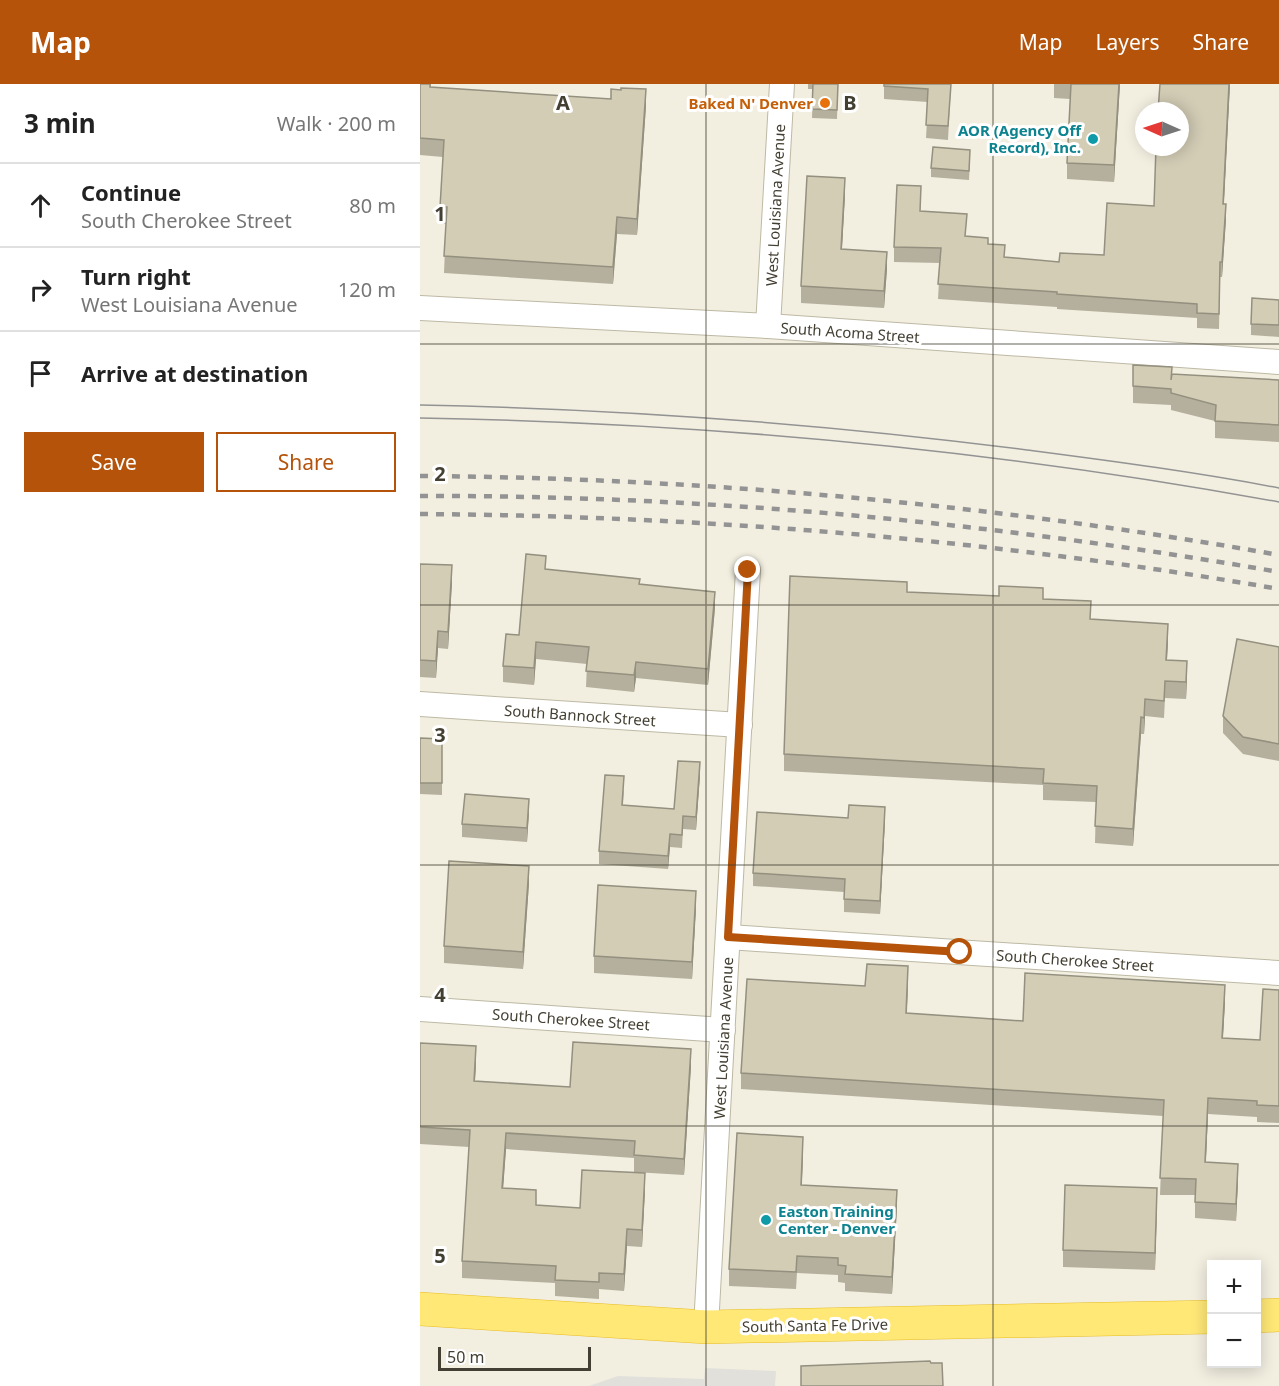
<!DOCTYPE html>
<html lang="en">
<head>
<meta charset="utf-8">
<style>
	body { margin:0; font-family:"Noto Sans",sans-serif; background:#f2f2f2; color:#222 }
	.controls { position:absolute; right:18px; bottom:18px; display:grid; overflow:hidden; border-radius:0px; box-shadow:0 3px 15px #0003 }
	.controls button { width:54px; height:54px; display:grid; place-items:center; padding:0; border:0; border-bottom:2px solid #e0e0e0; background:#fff; color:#222; font:30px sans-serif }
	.compass { position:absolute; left:715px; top:18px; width:54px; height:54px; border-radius:50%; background:#fff; box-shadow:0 3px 15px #0003; rotate:273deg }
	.scale { position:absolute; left:18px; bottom:15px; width:153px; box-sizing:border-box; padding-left:6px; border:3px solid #433f32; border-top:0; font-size:16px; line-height:21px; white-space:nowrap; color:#433f32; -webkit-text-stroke:4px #fff; paint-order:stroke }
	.stop { position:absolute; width:18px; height:18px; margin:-14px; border:4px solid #b45309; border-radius:50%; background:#fff }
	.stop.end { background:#b45309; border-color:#fff; box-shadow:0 2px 6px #0008 }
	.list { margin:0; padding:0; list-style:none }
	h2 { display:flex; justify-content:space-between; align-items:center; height:78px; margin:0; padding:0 24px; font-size:26px }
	h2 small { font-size:20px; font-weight:400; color:#767676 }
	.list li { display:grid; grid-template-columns:39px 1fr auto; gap:18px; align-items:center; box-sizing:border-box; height:84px; padding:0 24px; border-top:2px solid #e0e0e0 }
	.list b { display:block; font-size:22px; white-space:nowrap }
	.list p { margin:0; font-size:20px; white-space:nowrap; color:#767676 }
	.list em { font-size:20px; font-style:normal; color:#767676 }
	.actions { display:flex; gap:12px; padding:18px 24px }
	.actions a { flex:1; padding:14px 0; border:2px solid #b45309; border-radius:0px; text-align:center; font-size:21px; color:#b45309 }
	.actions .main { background:#b45309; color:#fff }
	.icon { flex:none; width:33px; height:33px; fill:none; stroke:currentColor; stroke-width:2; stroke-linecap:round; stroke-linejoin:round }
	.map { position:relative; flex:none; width:859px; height:1302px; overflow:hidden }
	header { display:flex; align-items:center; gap:36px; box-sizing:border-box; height:84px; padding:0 30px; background:#b45309; color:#fff }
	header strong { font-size:28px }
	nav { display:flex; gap:33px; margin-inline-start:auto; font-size:21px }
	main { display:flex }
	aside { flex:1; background:#fff }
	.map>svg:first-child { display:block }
	.parking { fill:#e2e0da }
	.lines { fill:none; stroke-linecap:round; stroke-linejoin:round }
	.minor-casing { stroke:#bdb9a4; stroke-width:26 }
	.trunk-casing { stroke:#e8bc25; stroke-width:34 }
	.minor { stroke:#fff; stroke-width:24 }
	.trunk { stroke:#ffe876; stroke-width:33 }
	.tram { stroke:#939393; stroke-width:1.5 }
	.rail { stroke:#939393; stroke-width:4.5; stroke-dasharray:8 8; stroke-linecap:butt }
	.wall { fill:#b5b09d }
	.shaded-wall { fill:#94907f }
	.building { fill:#d3cdb6; stroke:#94907f; stroke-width:1.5 }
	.route { stroke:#b45309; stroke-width:8 }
	.grid { fill:none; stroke:#433f32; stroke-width:1.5; stroke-opacity:0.55 }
	.food-dot { fill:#e8710a; stroke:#fff; stroke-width:2 }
	.culture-dot { fill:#0f9aa8; stroke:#fff; stroke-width:2 }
	.labels { text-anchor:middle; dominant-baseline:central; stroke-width:6; stroke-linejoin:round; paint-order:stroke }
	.food-label { font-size:15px; font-weight:bold; fill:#c56008; stroke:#fff; text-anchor:end }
	.culture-label { font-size:15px; font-weight:bold; fill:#0d838f; stroke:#fff; text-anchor:end }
	.street-label { font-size:15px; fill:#433f32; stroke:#fff }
	.grid-label { font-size:20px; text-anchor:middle; font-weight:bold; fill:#433f32; stroke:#fff; stroke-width:6; stroke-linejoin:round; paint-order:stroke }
</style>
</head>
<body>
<header>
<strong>Map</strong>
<nav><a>Map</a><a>Layers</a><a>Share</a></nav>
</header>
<main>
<aside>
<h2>3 min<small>Walk · 200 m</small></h2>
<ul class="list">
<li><svg class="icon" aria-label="ahead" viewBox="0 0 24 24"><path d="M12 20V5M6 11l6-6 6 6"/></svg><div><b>Continue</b><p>South Cherokee Street</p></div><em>80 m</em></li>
<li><svg class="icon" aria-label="right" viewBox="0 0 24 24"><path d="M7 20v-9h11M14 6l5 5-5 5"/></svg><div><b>Turn right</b><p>West Louisiana Avenue</p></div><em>120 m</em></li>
<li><svg class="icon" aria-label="arrive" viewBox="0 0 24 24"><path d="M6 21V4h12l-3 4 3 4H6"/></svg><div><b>Arrive at destination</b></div></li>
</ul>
<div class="actions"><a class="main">Save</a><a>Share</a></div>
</aside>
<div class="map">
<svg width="859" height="1302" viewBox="0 0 859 1302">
	<rect width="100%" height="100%" fill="#f2efe1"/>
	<!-- parking -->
	<polygon class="parking" points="285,1284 356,1287 355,1302 169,1302 198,1292 284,1295"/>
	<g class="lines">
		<defs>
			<g id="minor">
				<polyline points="0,224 348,242 859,278"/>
				<polyline points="348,242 362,0"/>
				<polyline points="0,620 320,641"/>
				<polyline points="308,853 859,889"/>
				<polyline points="0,925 303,946"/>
				<polyline points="286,1243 328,486"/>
			</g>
			<g id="trunk">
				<polyline points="0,1225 286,1243 792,1233"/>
				<polyline points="836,1232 859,1231"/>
			</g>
		</defs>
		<!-- minor casing -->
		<use href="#minor" class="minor-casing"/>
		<!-- trunk casing -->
		<use href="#trunk" class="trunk-casing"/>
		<!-- minor -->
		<use href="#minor" class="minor"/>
		<!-- trunk -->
		<use href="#trunk" class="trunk"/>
		<!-- tram -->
		<g class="tram">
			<path d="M0,321C204,325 405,340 607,366C691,377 776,388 859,404"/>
			<path d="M0,334C287,339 576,366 859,418"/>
		</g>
		<!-- rail -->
		<g class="rail">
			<path d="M0,392C285,394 578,421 859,471"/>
			<path d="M0,412C287,411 577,439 859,488"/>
			<path d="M0,430C288,432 576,456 859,505"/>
		</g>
	</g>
	<!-- wall -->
	<g class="wall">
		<polygon points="0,0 11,0 11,3 226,22 217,151 197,150 193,200 24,189 26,140 20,140 20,123 23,73 0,71"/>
		<polygon points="388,0 418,0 417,35 392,34 393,5 388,5"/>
		<polygon points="464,0 531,0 528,56 506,54 508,18 464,15"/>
		<polygon points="634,0 700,0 694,98 647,95 647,79 650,15 634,14"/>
		<polygon points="810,0 804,120 806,135 802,193 800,193 799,245 777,244 777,234 637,225 637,223 518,215 520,179 474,178 474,163 501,116 500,127 546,152 568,160 585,174 639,178 684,171 734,122"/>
		<polygon points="550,75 549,96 511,93 511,84"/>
		<polygon points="425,111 422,165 467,185 464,224 381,219 381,202"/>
		<polygon points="859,216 859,253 831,251 831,240"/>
		<polygon points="751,296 859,296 859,358 795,354 795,337 751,326 751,321 713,319 713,302"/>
		<polygon points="0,480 32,498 28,565 18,564 16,594 0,593"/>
		<polygon points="126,485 220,500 295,524 288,601 216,594 214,608 166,603 167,580 116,575 114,601 83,598 83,582 99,551"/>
		<polygon points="487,508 623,515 671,535 748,557 747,576 767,594 766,615 745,614 744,634 725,632 724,650 721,650 713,762 675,759 676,718 623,716 623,701 364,687 364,670"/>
		<polygon points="859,563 859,677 823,670 803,649 803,632"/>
		<polygon points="0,654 22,655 22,711 0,710"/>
		<polygon points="280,691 276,746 263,745 262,764 250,763 248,785 179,780 179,767 204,705 203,721 254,725"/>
		<polygon points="109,728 107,758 42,753 42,740"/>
		<polygon points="428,734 465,736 460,830 424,828 424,808 333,802 333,789"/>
		<polygon points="109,799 103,885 24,879 24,862"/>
		<polygon points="276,824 272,895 174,889 174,872"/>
		<polygon points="488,899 487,929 603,937 805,918 803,954 840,956 859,906 859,1039 837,1038 837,1033 788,1030 786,1078 818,1097 816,1137 775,1134 775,1111 740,1111 743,1032 321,1005 321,989 445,902"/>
		<polygon points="0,959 56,979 55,997 150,1003 271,982 264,1091 214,1088 214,1074 86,1065 83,1104 116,1121 160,1124 225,1106 222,1163 207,1162 204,1207 179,1205 179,1215 135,1212 135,1199 42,1194 42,1177 49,1063 0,1060"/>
		<polygon points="383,1070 382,1101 477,1123 472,1210 425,1207 425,1199 418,1198 418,1191 377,1189 376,1205 309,1202 309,1185"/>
		<polygon points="737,1121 735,1186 643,1183 643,1166"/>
	</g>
	<!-- shaded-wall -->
	<g class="shaded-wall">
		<polygon points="699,0 700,0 694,98 694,81"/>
		<polygon points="809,0 810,0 803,135 803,120"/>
		<polygon points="226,5 226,22 217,151 217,135"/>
		<polygon points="425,94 425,111 421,182 421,165"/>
		<polygon points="806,120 806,135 802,193 802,178"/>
		<polygon points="197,133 197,150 193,200 193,183"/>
		<polygon points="467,168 467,185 464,224 464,207"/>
		<polygon points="32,481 32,498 28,565 28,548"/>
		<polygon points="295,508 295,524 288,601 288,585"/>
		<polygon points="748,540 748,557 746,593 746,576"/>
		<polygon points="18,547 18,564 16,594 16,577"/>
		<polygon points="116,558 116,575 114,601 114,584"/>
		<polygon points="767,577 767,594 766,615 766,598"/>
		<polygon points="216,578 216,594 214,608 214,591"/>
		<polygon points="725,615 725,632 724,650 724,634"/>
		<polygon points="721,633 721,650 713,762 713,745"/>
		<polygon points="280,678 280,691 276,746 276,733"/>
		<polygon points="109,715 109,728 107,758 107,744"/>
		<polygon points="465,723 465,736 460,830 460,817"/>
		<polygon points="250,750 250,763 248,785 248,772"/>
		<polygon points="109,782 109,799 103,885 103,868"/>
		<polygon points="276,807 276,824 272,895 272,878"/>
		<polygon points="488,882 488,899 486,945 486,929"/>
		<polygon points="805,901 805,918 802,970 802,954"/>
		<polygon points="56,962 56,979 54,1014 54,997"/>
		<polygon points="271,965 271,982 264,1091 264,1075"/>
		<polygon points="788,1014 788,1030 785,1095 785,1078"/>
		<polygon points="86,1049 86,1065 82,1120 82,1104"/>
		<polygon points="383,1053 383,1070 381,1118 381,1101"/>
		<polygon points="818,1080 818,1097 816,1137 816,1120"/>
		<polygon points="225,1089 225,1106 222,1163 222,1146"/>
		<polygon points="737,1104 737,1121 735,1186 735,1169"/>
		<polygon points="477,1106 477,1123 472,1210 472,1193"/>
		<polygon points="207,1145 207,1162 204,1207 204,1190"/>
	</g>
	<!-- building -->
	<g class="building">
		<polygon points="0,0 10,0 10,3 191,15 191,5 201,6 201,4 226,5 217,135 197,133 193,183 24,172 27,123 20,123 24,56 0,54"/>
		<polygon points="393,0 418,0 417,26 392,25"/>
		<polygon points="464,0 531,0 528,42 506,41 508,5 464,2"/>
		<polygon points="651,0 699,0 694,81 647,79"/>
		<polygon points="740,0 809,0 803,120 806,120 802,178 800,178 799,230 777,229 777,220 637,210 637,208 518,200 521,164 474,163 477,101 501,102 500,127 547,130 545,152 568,154 568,160 585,161 584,173 639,178 640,169 684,171 687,119 734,122 736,63 760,63 760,27 738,27"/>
		<polygon points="513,63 550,66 549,87 511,84"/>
		<polygon points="387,92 425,94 421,165 467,168 464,207 381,202"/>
		<polygon points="832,214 859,216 859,241 831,240"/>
		<polygon points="713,281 752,283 751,296 752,290 859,296 859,341 795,337 796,321 751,309 751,305 713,302"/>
		<polygon points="106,470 126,472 125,485 220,495 219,500 295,508 288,585 216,578 214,591 166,587 169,563 116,558 114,584 83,582 86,550 99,551"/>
		<polygon points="0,480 32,481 28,548 18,547 16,577 0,576"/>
		<polygon points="370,492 487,498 487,508 579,512 579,502 623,504 623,515 671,517 670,535 748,540 746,576 767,577 766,598 745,597 744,617 725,615 724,634 721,633 713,745 675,742 677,702 623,699 624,685 364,670"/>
		<polygon points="817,555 859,563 859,660 823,653 803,632"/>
		<polygon points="0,654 22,655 22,699 0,699"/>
		<polygon points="258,677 280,678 276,733 263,732 262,751 250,750 248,772 179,767 185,691 204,692 202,721 254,725"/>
		<polygon points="45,710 109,715 107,744 42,740"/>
		<polygon points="429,721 465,723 460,817 424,815 425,795 333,789 337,728 428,734"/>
		<polygon points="29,777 109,782 103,868 24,862"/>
		<polygon points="178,801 276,807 272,878 174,872"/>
		<polygon points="447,880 488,882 486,929 603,937 605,889 805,901 802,954 840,956 843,905 859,906 859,1022 837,1021 837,1017 788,1014 785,1078 818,1080 816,1120 775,1118 776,1095 740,1094 744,1016 321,989 327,895 445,902"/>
		<polygon points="153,958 271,965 264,1075 214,1071 215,1057 86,1049 82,1104 116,1106 116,1121 160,1124 162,1086 225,1089 222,1146 207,1145 204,1190 179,1189 179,1198 135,1196 136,1182 42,1177 50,1046 0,1043 0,959 56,962 54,997 150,1003"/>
		<polygon points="317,1049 383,1053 381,1101 477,1106 472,1193 425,1190 426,1182 418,1181 418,1174 377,1172 376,1188 309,1185"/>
		<polygon points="645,1101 737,1104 735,1169 643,1166"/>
		<polygon points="510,1277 511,1279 522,1279 523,1302 381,1302 381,1282"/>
	</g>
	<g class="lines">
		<!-- route -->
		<polyline class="route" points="328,486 308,853 540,868"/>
	</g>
	<!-- grid -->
	<path class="grid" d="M286,0V1302M573,0V1302M0,260H859M0,521H859M0,781H859M0,1042H859"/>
	<!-- markers -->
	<circle class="food-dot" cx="405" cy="19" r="6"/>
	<g class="culture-dot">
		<circle cx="673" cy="55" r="6"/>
		<circle cx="346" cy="1136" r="6"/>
	</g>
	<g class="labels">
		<!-- food labels -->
		<g class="food-label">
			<text x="393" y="19">Baked N' Denver</text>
		</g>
		<!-- culture labels -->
		<g class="culture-label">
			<text x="661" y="46">AOR (Agency Off<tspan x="661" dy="17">Record), Inc.</tspan></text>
			<text x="358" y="1127" text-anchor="start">Easton Training<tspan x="358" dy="17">Center - Denver</tspan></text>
		</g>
		<!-- street labels -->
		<g class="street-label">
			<text transform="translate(355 121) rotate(-87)">West Louisiana Avenue</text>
			<text transform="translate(430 248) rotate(4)">South Acoma Street</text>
			<text transform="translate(160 631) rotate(4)">South Bannock Street</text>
			<text transform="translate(655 876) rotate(4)">South Cherokee Street</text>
			<text transform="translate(151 935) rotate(4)">South Cherokee Street</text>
			<text transform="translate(303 954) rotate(-87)">West Louisiana Avenue</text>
			<text transform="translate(395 1241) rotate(-1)">South Santa Fe Drive</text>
		</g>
	</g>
	<g class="grid-label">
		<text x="143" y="26">A</text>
		<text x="430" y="26">B</text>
		<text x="20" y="137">1</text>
		<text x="20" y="397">2</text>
		<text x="20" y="658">3</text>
		<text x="20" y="918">4</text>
		<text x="20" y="1179">5</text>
	</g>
</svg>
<div class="controls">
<button>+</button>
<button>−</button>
</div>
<svg class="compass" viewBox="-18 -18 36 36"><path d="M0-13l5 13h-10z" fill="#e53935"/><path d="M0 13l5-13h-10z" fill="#767676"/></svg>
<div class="scale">50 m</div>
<div class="stop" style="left:540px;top:868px"></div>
<div class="stop end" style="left:328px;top:486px"></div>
</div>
</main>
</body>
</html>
